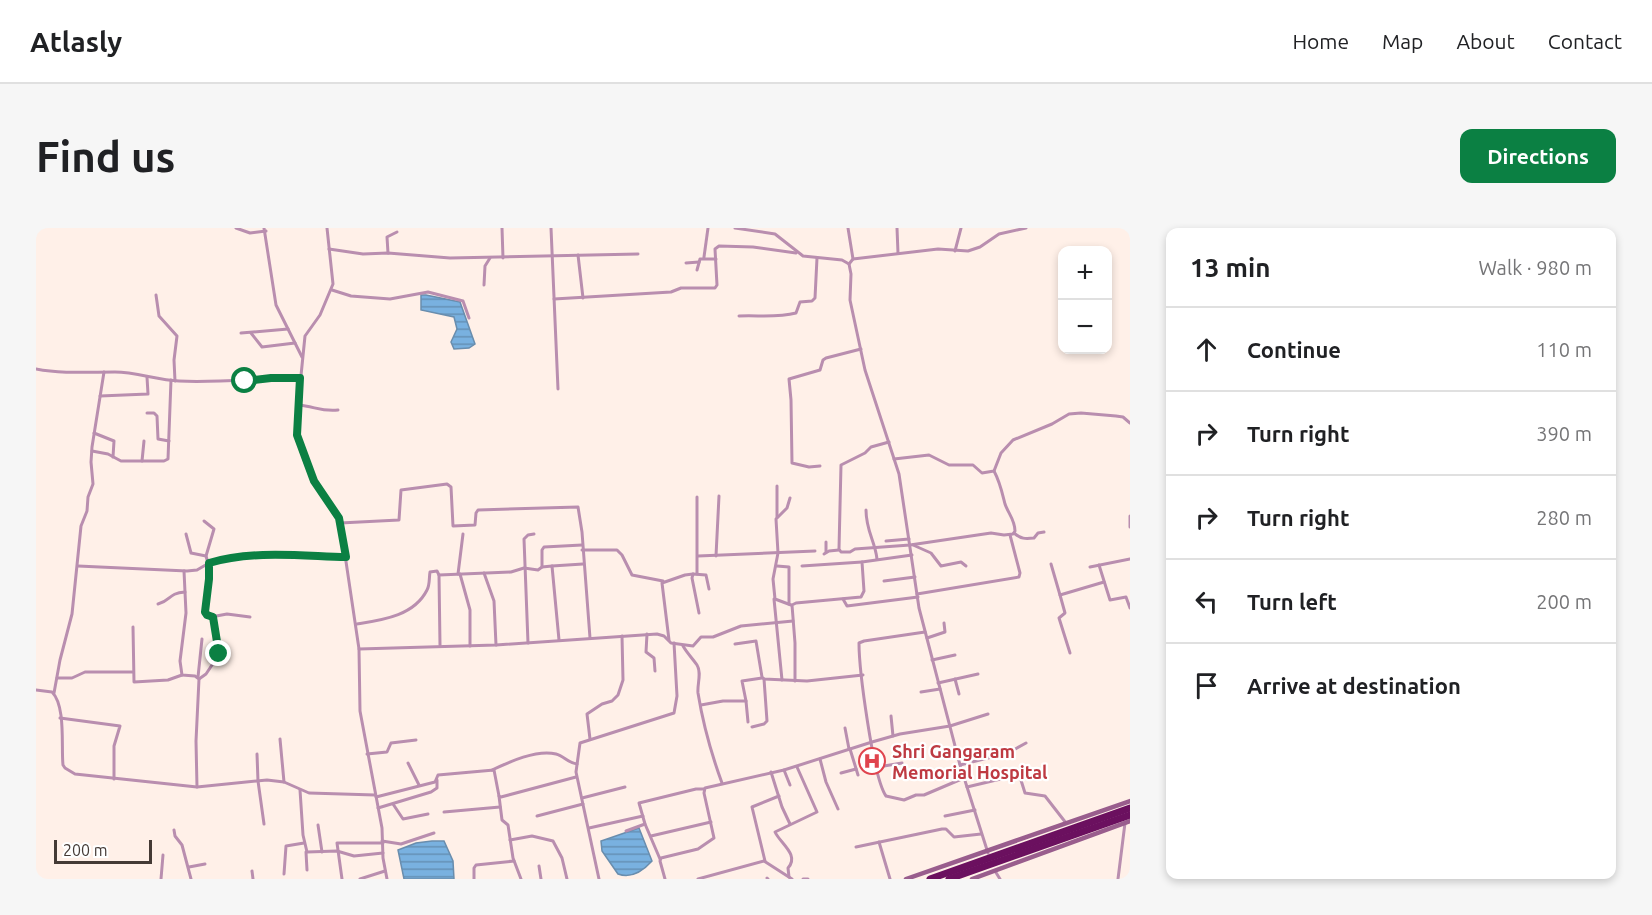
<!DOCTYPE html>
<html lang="en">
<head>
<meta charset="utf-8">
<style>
	body { margin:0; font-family:Ubuntu,sans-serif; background:#f6f6f6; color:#202124 }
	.controls { position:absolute; right:18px; top:18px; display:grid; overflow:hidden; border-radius:12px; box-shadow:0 3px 9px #0003 }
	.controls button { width:54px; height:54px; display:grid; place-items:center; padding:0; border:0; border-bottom:2px solid #e0e0e0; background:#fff; color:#202124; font:30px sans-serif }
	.scale { position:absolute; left:18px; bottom:15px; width:98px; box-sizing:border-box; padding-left:6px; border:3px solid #443a35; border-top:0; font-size:16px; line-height:21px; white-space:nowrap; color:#443a35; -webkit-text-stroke:4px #fff; paint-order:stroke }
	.stop { position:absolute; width:18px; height:18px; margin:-14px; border:4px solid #0b8043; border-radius:50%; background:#fff }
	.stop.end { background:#0b8043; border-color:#fff; box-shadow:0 2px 6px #0008 }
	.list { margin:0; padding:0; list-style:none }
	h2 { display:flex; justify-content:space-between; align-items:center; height:78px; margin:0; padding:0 24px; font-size:26px }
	h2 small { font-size:20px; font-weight:400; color:#757577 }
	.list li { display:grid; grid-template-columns:39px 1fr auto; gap:18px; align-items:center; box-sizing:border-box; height:84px; padding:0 24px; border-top:2px solid #e0e0e0 }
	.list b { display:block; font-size:22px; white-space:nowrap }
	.list em { font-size:20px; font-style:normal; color:#757577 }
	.icon { flex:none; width:33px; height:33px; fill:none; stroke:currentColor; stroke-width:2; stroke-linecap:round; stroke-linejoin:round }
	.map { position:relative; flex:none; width:1094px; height:651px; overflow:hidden; border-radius:12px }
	header { display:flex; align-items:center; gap:36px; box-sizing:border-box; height:84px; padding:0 30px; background:#fff; border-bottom:2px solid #e0e0e0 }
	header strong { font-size:28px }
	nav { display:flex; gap:33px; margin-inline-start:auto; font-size:21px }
	.intro { display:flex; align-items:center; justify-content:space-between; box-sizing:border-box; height:144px; padding:0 36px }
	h1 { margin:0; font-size:42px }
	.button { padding:15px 27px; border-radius:12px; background:#0b8043; color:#fff; font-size:21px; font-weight:700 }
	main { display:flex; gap:36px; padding:0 36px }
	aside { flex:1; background:#fff; border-radius:12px; box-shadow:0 3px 9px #0003 }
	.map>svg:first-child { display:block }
	.water { fill:url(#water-rules); stroke:#698dad; stroke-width:1.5 }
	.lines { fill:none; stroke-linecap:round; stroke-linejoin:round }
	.street { stroke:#b98eaf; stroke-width:3 }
	.secondary { stroke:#995d8d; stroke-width:4.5 }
	.highway { stroke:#6b105f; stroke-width:7 }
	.route { stroke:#0b8043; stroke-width:8 }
	.labels { text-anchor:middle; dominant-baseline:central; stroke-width:4.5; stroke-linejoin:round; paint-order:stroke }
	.health-label { font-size:18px; font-weight:bold; fill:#be3a42; stroke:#fff; text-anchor:start }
</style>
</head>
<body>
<header>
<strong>Atlasly</strong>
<nav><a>Home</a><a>Map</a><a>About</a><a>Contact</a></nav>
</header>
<div class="intro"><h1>Find us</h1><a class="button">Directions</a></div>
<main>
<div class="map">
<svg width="1094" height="651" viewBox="0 0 1094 651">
	<defs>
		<pattern id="water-rules" width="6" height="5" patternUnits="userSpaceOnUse" patternTransform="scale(1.5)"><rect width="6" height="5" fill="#79b1e0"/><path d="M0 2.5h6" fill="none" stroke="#6591b6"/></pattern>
	</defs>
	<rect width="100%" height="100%" fill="#fff0e8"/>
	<!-- water -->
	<g class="water">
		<polygon points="385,67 390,67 424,74 439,116 433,120 418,121 415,114 421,101 418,89 385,82"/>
		<path d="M603,600L616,633C607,643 596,651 582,646L566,623L565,613Z"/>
		<polygon points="396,613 408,613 417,633 418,651 368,651 362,622 380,615"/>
	</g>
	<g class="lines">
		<!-- street -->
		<g class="street">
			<polyline points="200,0 214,5 230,3"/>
			<polyline points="228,0 240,77 266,129"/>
			<path d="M291,0L297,56L284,87L269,108L260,197C262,219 271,245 284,264C292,276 301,285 305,300L323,421L324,483L346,600L347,630L351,651"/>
			<polyline points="466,0 467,30"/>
			<polyline points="515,0 522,161"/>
			<polyline points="699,0 739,6 767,28 806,32 813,36 815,46 814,72 829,142 863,246 883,380 924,537 952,625"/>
			<polyline points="812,0 817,31 813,36"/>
			<polyline points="861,0 862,25"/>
			<polyline points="293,21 327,26 352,25 414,30 602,26"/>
			<polyline points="919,23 925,0"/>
			<polyline points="352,25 351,9 361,4"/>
			<polyline points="542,27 547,70"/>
			<polyline points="668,29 672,0"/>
			<polyline points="817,31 902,21 932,23 944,19 963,6 990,0"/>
			<polyline points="650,35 663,34"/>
			<polyline points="661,42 664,31 680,31"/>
			<polyline points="448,57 449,38 454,30"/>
			<polyline points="296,62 315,68 354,71 392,64 427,73 433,90"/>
			<polyline points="120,67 123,88 141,108 138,132 139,153"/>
			<polyline points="518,71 635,64 645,60 679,60 681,57 679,21 683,18 717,19 760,25"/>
			<path d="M703,88C722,87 741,90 760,85L764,74L776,73L779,70L781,30"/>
			<polyline points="205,105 252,101"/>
			<polyline points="215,105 226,119 259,115"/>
			<path d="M0,141C25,146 53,144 79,144C100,144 121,152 143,153C183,155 223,150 263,150"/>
			<polyline points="64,168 112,166 111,149"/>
			<path d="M262,177C278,178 285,184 302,182"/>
			<polyline points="111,185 118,185 121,188 122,211 133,213"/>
			<polyline points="58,205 78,213 77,229"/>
			<path d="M853,214L835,219L829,225L805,237L803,321L805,324H814L819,321L874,317L955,305L968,307L977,306L979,303C979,292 972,285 969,276C966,264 964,254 958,243"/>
			<polyline points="56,223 72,226 85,233 128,233 132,231 135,152"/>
			<polyline points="858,231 893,227 913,237 937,237 946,245 958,243 965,225 977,212 1016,196 1033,186 1045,185 1080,188 1087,189 1094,195"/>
			<polyline points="106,233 108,213"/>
			<polyline points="784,238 773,239 756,235 755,172 753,151 784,142 787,132 790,130 825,121"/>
			<polyline points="741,258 741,289"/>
			<polyline points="754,270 751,280 740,291 742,325 737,351 739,371 755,377"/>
			<path d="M830,282C830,303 839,313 841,331"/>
			<polyline points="1094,288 1094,299"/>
			<path d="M168,293L178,301L170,328C177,347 168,366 170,386L175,389L191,386L214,389"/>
			<polyline points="304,295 363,292 365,262 411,256 415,259 417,298 439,297 440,285 442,282 542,279 546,304 554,410"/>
			<path d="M978,305C985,311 989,311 998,310L1002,305L1008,304"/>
			<polyline points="150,306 155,325 170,328"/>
			<polyline points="850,313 873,311"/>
			<polyline points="790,314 790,324"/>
			<polyline points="877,317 895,325 905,338 925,334 930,338"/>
			<polyline points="546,322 581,322 586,327 596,347 627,353"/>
			<polyline points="788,326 793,323 803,322"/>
			<polyline points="662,328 779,323"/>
			<polyline points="680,328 683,268"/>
			<polyline points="1015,336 1024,367 1068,354"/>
			<polyline points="1063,337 1074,372 1090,369 1094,380"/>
			<polyline points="42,338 151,343 161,342 173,335 197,329 248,327 310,329"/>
			<polyline points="516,338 547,336"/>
			<polyline points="741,338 753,339 753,376"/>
			<polyline points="766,338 826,334"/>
			<polyline points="506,339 516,338 523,412"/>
			<polyline points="1054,339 1094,331"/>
			<polyline points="148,343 150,385 144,433 146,447 159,448 163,451 160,513 161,559"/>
			<polyline points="448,345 458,373 460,417"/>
			<polyline points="422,346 427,306"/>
			<polyline points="424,346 434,382 434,418"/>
			<polyline points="661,346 661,269"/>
			<polyline points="848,353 879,349"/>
			<polyline points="881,366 983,349 984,345 974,307"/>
			<polyline points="1024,367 1029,385 1023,390 1034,425"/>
			<polyline points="738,371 746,452"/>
			<polyline points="807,371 811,378 882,369"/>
			<path d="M122,376C135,373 132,365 149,364"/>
			<polyline points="663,385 656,350 657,346 670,347 673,361"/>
			<path d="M321,396C346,392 378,388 391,362C394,357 393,349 394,344L401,343L403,347"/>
			<polyline points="97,399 98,454 132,452 146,447"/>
			<path d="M889,404L828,413L823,415C823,441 837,550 850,568L868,572L880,567H888L928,550"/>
			<polyline points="611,406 610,424 618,430 619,443"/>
			<polyline points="891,410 909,404 908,395"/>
			<polyline points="633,412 626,355 649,347 657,346"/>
			<polyline points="492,415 488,311 492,307 498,306"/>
			<polyline points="699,416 720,413 726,449 728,451 771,453 827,447"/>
			<polyline points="404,417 403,347 475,344 488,340 502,342 506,339 506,322 508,319 546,317"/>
			<path d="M647,418C651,425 657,431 661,437C666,445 661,456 662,465C667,496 675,525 686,555"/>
			<polyline points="323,421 460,417 621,406 628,408 635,415 657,418 665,409 677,409 705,398 757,393"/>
			<polyline points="896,432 919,427"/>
			<polyline points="162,449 166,411"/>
			<polyline points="21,450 36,450 49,444 97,444"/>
			<polyline points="163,451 170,446 182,428 177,389"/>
			<polyline points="919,451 923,466"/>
			<polyline points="759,453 759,415 756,377 760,375 825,369 828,363 826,334 876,327"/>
			<polyline points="902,455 942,446"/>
			<path d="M0,462L16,464C30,478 25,518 27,537L29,540L39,546L161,559L231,552L248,554L273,565L339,567"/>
			<polyline points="885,464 904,461"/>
			<polyline points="18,465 24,432 36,386 45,298 51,283 52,269 57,256 55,234 56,219 68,144"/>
			<polyline points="710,473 712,494"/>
			<polyline points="665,477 687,473 710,473 706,453 726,450"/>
			<polyline points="855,488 857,508"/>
			<polyline points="24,490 84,498 78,518 78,551"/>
			<polyline points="716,499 728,496 731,493 728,451"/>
			<polyline points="809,500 813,521"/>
			<polyline points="244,511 248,554"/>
			<polyline points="554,511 551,486 566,476 576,473 582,467 587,452 586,408"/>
			<polyline points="814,521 822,547"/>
			<polyline points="221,526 222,553 228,596"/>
			<polyline points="331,526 351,524 355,515 380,512"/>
			<polyline points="784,531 790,554 802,581"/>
			<polyline points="372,535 383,557"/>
			<polyline points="924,537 972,525 990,515"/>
			<polyline points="842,539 866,535"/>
			<path d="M456,542C473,534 501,521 520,526C528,528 532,535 541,536"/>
			<polyline points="748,542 754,557"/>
			<polyline points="735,544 746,579 754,596"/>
			<polyline points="805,545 820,541"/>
			<polyline points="931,559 973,549 984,549 989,565 1009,568 1030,595"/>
			<polyline points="264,562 267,607 271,624 301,623 318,628 347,625"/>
			<polyline points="463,568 466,592 472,597 477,630 485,651"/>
			<polyline points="340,569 399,554 402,547 458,542 463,568 465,569 540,549"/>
			<polyline points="546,570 589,559"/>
			<polyline points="357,576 367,591 392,586"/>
			<polyline points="342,580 395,564 401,560 401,552"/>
			<polyline points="408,584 464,579"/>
			<polyline points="501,588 547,576"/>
			<polyline points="909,588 939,582"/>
			<polyline points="282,597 286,624"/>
			<polyline points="553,600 607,588"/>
			<polyline points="138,602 139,608 146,617 155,651"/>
			<polyline points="590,603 609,596"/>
			<polyline points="615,608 675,594"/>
			<polyline points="474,612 496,608 517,613 526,630 531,651"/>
			<polyline points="346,613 365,616 398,605"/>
			<polyline points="843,614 854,651"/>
			<polyline points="820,619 906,601 910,601 918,609 945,606"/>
			<polyline points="270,624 271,642"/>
			<polyline points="624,631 609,596 603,575 660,561 668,561"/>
			<polyline points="729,633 716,579 743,568"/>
			<polyline points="503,638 505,651"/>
			<polyline points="153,639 169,636"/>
			<polyline points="216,643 217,651"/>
			<polyline points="959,643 964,651"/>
			<polyline points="248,646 250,618 268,615"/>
			<path d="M753,649L752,640C764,627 744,615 739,604L781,584L761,539"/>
			<polyline points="731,650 732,651"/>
			<polyline points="125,651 127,627"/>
			<polyline points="306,651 301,615 347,615"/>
			<polyline points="324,651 349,643"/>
			<polyline points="438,651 438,640 440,637 478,633"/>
			<polyline points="563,651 540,544 544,515 638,485 641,468 638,415"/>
			<polyline points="629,651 624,633 625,630 662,621 678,610 668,565 669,560 748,542 836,514 864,506 914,498 952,486"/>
			<polyline points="662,651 728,633 756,651"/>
			<polyline points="767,651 772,651"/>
			<polyline points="1082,651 1089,595"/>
		</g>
		<!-- secondary -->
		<g class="secondary">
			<polyline points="870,651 1094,573"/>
			<polyline points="936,651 1094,593"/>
		</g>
		<!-- highway -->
		<g class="highway">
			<polyline points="894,651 1094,580"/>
			<polyline points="913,651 1094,587"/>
		</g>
	</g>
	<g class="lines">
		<!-- route -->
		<path class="route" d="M183,426L177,389L171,387L169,384L173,351V335C217,322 265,328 310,329L303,290L278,253L261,207L264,150H235L209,153"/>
	</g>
	<!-- icons -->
	<defs>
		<symbol id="hospital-ring" viewBox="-11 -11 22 22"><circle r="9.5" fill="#fff" stroke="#e0444e" stroke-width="1.5"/><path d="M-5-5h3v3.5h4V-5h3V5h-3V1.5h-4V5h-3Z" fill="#e0444e"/></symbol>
	</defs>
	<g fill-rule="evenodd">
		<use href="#hospital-ring" x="821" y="518" width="30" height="30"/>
	</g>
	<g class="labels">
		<!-- health labels -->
		<g class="health-label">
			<text x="856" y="523">Shri Gangaram<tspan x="856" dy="21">Memorial Hospital</tspan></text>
		</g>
	</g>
</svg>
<div class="controls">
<button>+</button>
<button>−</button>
</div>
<div class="scale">200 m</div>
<div class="stop" style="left:209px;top:153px"></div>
<div class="stop end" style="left:183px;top:426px"></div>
</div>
<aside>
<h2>13 min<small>Walk · 980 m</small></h2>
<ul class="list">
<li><svg class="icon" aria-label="ahead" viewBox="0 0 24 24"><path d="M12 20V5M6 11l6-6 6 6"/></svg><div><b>Continue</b></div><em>110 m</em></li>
<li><svg class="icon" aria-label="right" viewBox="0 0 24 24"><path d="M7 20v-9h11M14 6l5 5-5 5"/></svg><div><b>Turn right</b></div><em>390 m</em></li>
<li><svg class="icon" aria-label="right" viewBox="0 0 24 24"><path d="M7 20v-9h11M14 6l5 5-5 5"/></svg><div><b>Turn right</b></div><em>280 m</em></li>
<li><svg class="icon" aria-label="left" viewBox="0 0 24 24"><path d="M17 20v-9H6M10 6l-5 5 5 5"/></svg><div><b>Turn left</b></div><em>200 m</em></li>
<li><svg class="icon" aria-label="arrive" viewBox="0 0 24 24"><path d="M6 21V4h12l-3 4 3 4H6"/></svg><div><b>Arrive at destination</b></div></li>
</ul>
</aside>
</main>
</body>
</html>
